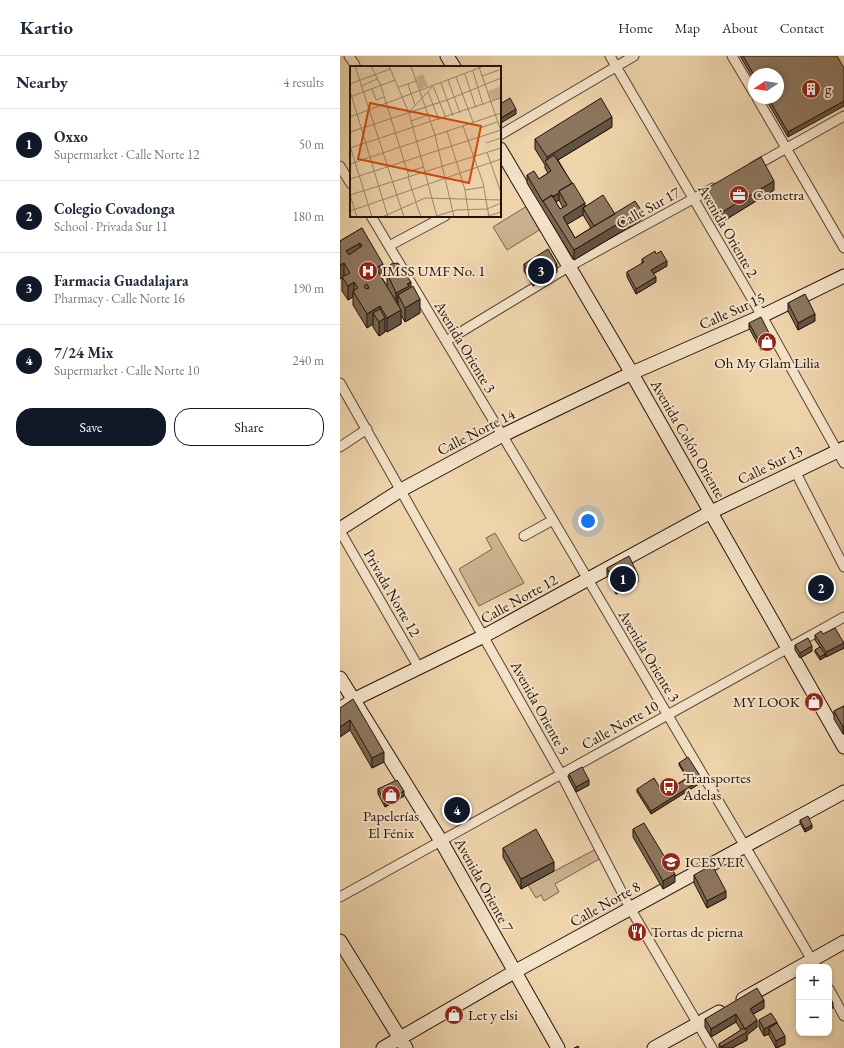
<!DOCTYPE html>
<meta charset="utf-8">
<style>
:root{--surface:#fff;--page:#f2f2f3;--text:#1f2937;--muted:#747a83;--line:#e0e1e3;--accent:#111827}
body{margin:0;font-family:"EB Garamond",serif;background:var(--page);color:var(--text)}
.controls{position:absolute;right:12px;bottom:12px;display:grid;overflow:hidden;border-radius:8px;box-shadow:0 2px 6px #0003}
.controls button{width:36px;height:36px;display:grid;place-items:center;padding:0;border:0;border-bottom:1px solid var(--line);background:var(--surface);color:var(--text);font:20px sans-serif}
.compass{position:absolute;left:408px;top:12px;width:36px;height:36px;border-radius:50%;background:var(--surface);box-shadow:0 2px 6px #0003;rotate:258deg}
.you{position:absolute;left:248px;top:465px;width:14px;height:14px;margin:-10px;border:3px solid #fff;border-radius:50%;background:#1a73e8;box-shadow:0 0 0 6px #1a73e833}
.badge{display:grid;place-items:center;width:26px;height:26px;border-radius:50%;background:var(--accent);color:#fff;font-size:13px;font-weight:700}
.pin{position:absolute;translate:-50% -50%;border:2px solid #fff;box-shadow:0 1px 4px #0006}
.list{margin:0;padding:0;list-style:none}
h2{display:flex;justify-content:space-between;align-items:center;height:52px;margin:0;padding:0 16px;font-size:17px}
h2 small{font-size:13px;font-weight:400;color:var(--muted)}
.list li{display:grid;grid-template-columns:26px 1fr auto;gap:12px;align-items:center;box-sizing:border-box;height:72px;padding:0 16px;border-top:1px solid var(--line)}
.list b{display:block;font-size:15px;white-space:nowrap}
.list p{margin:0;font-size:13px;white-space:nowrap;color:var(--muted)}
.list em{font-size:13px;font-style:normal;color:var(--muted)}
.actions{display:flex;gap:8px;padding:12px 16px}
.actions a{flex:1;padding:9px 0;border:1px solid var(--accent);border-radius:16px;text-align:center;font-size:14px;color:var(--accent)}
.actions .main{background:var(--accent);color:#fff}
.map{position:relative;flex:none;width:504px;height:992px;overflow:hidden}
header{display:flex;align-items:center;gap:24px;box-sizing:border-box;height:56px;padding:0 20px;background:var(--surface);border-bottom:1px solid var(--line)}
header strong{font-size:19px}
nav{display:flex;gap:22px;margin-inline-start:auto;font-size:14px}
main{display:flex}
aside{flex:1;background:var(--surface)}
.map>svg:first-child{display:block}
.grass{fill:#ccb290;stroke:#78624e}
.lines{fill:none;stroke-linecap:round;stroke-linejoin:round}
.street-casing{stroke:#564233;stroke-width:11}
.secondary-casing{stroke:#24120b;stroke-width:15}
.street{stroke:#f4e2c8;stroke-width:9}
.secondary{stroke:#f4e2c8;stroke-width:13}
.wall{fill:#796551;stroke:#24120b;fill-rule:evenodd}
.shaded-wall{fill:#635342;stroke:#24120b}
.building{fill:#8d765e;stroke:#24120b;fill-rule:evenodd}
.labels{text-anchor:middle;stroke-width:4;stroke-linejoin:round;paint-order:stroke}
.poi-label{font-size:15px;fill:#24120b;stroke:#f4e2c8;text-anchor:start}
.street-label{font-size:15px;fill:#24120b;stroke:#f4e2c8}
.inset-road{fill:none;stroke:#9d866b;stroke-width:1}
.view{fill:#cb4e0c;fill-opacity:0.15;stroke:#cb4e0c;stroke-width:2}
.inset-edge{fill:none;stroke:#24120b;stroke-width:2}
</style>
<header>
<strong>Kartio</strong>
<nav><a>Home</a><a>Map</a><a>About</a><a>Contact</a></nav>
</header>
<main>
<aside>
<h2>Nearby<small>4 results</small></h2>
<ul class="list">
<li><span class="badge">1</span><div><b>Oxxo</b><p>Supermarket · Calle Norte 12</p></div><em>50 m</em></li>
<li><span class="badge">2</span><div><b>Colegio Covadonga</b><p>School · Privada Sur 11</p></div><em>180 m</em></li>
<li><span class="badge">3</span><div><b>Farmacia Guadalajara</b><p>Pharmacy · Calle Norte 16</p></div><em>190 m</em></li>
<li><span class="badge">4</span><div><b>7/24 Mix</b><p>Supermarket · Calle Norte 10</p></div><em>240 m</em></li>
</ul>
<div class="actions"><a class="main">Save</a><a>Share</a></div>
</aside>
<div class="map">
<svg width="504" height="992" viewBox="0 0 504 992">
<rect width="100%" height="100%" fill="#eed3ab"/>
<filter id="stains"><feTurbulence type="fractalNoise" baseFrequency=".005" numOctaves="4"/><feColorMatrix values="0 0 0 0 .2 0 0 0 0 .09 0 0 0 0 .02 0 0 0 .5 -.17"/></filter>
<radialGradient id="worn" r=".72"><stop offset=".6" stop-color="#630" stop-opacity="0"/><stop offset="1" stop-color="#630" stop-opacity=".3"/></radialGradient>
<path class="grass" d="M187,150L201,173L167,194L153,171Z
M155,477L184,527L139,550L119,513L152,493L146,482Z
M256,793L261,802L215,828L219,836L204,845L201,839L196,842L188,829Z"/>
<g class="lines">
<g class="street-casing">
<path id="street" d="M9,0L15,9
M270,0L422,260L504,407
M392,0L414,37
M417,42L504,192
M160,79L294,0
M0,110L11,128
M413,111L504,60
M31,160L213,464L476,911
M49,190L105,160
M106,285L230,210L373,132
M0,327L221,718L290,852L372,992
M0,391L27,373
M455,415L504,511
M0,475L79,612
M184,480L213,464
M0,841L504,561
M489,933L504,960"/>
</g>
<g class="secondary-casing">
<path id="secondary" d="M107,0L114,11
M160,93L287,309L504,691
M0,473L61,434L161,380L292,317L422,260L504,220
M0,622L101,785L218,992
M0,653L13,644L144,580L371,456L504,392
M0,885L66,992
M403,943L504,886
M43,992L174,916L504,736
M314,992L379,956"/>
</g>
<use href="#street" class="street"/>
<use href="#secondary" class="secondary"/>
</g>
<path class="wall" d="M400,0H497L448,81L425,42H438L414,18V24Z
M272,71L218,104L245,150L301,164L234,204L187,127V119L199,123L208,117L205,112V109L195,93V83ZM219,144L223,152L220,153L216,146ZM243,159L251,172L235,182L227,168Z
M364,134H434L377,169L364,144Z
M22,172L42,222L47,230V217L71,232L80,257L65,266L61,259V268L47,276L45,274V276L39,280L33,271V268L27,272L13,249V241L8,244L2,235V222L0,185Z
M316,198L327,210L313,218L316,226L296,238L287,221V216L302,208V203Z
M184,208L217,216L193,230L184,215Z
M448,247L475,265L458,274L448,255Z
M409,267L432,288L421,294L409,272Z
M267,512L298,526L276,538L267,519Z
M483,578L504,587V592L486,601L485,599V601L480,604L475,596V594L480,591L475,584V579Z
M455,589L472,595L460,602L455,594Z
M504,650V678H503L494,663V655Z
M0,652L44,706L32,712L10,674L0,681Z
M339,707L362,726L311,758L297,736V733L323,737L347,722L339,709Z
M229,718L249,729L236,736L229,723Z
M38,733L64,740L45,751L38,738Z
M103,752L130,754L109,766L103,755Z
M460,764L472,772L465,776L460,767Z
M293,773L335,826L323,833L293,781Z
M163,792L214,815L181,833L163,801Z
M354,819L386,842L367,852L354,827Z
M424,952L413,958L417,971L407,979V984L392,992H379V988L401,974L396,966L371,981L365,971V963Z
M419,964L437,967L445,988L437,992H436L429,979V978L424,980L419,971Z"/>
<path class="shaded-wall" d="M504,45V50L448,81V76Z
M176,53V58L161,67V62Z
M272,61V71L208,110L207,107V101Z
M434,125V134L377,169V159Z
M219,137V144L207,151L204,146Z
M245,147V156L243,152V159L223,171V161Z
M301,154V164L234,204V194Z
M20,187V201L6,209V195Z
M327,205V210L311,219V214Z
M4,207V221L0,223V209Z
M43,208V222L36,226V212Z
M217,208V216L193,230V223Z
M316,221V226L296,238V233Z
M14,226V236L13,235V241L8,244V230Z
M71,226V240L58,239V251H56V237Z
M80,243V257L65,266V252Z
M40,250V264L33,257V268L27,272V258Z
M61,254V268L47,276V262Z
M475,258V265L458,274V267Z
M45,262V276L39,280V266Z
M432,283V288L421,294V289Z
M298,519V526L276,538V530Z
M504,587V592L486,601V596Z
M472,590V595L460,602V597Z
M485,598V601L480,604V601Z
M10,664V674L0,681V671Z
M504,670V678H503V671Z
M44,696V706L32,712V702Z
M362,723V726L311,758V755Z
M249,724V729L236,736V731Z
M64,735V740L45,751V746Z
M130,751V754L109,766V763Z
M472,769V772L465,776V773Z
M214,806V815L181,833V823Z
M335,818V826L323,833V825Z
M386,835V842L367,852V845Z
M424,944V952L410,960V953Z
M493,947V952L489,954V949Z
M396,958V966L371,981V973Z
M417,964V971L407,979V984L392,992H381Z
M437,966V973L429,972V978L424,980V973Z
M445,980V988L436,992V985Z"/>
<path class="building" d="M403,0H497L504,12V45L448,76L428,42H438V18H414V19Z
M170,42L176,53L161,62L160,60V48Z
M261,42L272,61L207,101L195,83Z
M214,99L232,127L219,135V137L212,141V139L203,145V146L187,119L194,115L199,123L211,115L205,105Z
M421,101L434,125L377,159L364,134Z
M233,127L245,147L223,161L235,182L295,145L301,154L234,194L203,145L212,139L220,153L227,149L219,135Z
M263,139L275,158L254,170L243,152Z
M22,172L43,208L36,212L61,254L47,262L40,250L27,258L13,235L18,232L14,226L8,230L2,221L10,217L4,207L0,209V185ZM20,187L22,190L9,199L6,195ZM30,215L32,219L29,221L26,218ZM27,228L29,232L26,233L24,230Z
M208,193L217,208L193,223L184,208Z
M315,195L316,198L321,195L327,205L311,214L316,221L296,233L287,216L304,206L302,203Z
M58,207L71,226L67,228L69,230L56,237L47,217L48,212L51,208Z
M73,230L80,243L65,252L58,239Z
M465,238L475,258L458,267L448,247Z
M40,253L45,262L39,266L33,257Z
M421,261L432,283L421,289L409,267Z
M289,500L298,519L276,530L267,512Z
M495,572L504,587L486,596L475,579L481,575L483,578Z
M468,582L472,590L460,597L455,589Z
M480,591L485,598L480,601L475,594Z
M13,643L44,696L32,702L10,664L0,671V652Z
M504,650V670L503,671L494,655Z
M348,701L362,723L311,755L297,733L314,722L323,737L348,722L339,707Z
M242,711L249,724L236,731L229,718Z
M57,724L64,735L45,746L38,733Z
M124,741L130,751L109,763L103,752Z
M468,760L472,769L465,773L460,764Z
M304,767L335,818L323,825L293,773Z
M196,773L214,806L181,823L163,792Z
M372,809L386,835L367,845L354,819Z
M417,932L424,944L410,953L417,964L405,973L396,958L371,973L365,963Z
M489,939L493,947L489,949Z
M431,957L437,966L424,973L419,964Z
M437,967L445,980L436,985L429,972Z
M404,972L407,976L381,991L379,988Z
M238,990L239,992H234Z"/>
<defs>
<g id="building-disc" transform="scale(1)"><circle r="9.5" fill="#8f2418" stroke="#f4e2c8"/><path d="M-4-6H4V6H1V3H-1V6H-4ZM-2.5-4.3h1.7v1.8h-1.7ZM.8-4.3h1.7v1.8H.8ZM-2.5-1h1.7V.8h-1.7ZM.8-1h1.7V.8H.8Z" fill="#fff"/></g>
<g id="office-disc" transform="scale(1)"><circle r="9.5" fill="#8f2418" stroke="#f4e2c8"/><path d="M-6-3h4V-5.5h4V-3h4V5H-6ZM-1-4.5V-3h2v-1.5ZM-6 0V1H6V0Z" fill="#fff"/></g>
<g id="hospital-disc" transform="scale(1)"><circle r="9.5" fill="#8f2418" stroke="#f4e2c8"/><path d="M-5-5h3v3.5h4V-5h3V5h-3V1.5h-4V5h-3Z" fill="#fff"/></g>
<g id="shop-disc" transform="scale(1)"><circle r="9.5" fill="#8f2418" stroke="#f4e2c8"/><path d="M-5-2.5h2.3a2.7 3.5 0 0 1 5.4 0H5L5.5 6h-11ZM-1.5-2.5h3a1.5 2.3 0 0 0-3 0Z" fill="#fff"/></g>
<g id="bus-disc" transform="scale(1)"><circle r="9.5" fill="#8f2418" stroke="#f4e2c8"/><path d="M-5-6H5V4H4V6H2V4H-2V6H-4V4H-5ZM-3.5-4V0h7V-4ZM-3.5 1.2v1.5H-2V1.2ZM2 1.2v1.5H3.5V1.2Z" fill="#fff"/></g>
<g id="school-disc" transform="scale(1)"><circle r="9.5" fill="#8f2418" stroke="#f4e2c8"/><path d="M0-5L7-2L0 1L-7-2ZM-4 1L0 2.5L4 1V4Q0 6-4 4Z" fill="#fff"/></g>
<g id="restaurant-disc" transform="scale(1)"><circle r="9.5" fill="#8f2418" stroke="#f4e2c8"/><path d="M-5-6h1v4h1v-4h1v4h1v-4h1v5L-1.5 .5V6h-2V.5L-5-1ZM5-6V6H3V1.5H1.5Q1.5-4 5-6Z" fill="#fff"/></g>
</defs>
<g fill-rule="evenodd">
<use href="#building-disc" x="471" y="33"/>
<use href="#office-disc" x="399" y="139"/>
<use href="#hospital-disc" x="28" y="215"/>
<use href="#shop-disc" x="427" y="286"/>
<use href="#shop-disc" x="474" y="646"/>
<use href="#bus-disc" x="329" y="731"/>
<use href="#shop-disc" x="51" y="739"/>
<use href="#school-disc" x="331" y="806"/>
<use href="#restaurant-disc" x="297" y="876"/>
<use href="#shop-disc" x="114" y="959"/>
</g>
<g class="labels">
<g class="poi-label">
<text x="485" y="38">g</text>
<text x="413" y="144">Cometra</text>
<text x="42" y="220">IMSS UMF No. 1</text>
<text x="427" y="312" text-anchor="middle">Oh My Glam Lilia</text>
<text x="460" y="651" text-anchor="end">MY LOOK</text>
<text x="343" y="727">Transportes<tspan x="343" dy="17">Adelas</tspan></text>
<text x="51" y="765" text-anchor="middle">Papelerías<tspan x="51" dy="17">El Fénix</tspan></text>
<text x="345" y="811">ICESVER</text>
<text x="311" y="881">Tortas de pierna</text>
<text x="128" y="964">Let y elsi</text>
</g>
<g class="street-label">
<text transform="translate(308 152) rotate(-29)" y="5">Calle Sur 17</text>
<text transform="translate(388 175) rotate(60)" y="5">Avenida Oriente 2</text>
<text transform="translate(392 255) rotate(-24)" y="5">Calle Sur 15</text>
<text transform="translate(125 291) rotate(59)" y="5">Avenida Oriente 3</text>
<text transform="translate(136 376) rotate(-27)" y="5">Calle Norte 14</text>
<text transform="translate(348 383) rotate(60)" y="5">Avenida Colón Oriente</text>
<text transform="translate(430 409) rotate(-26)" y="5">Calle Sur 13</text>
<text transform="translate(52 537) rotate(60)" y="5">Privada Norte 12</text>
<text transform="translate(179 543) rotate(-29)" y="5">Calle Norte 12</text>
<text transform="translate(309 600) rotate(59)" y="5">Avenida Oriente 3</text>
<text transform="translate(200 652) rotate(61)" y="5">Avenida Oriente 5</text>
<text transform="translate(280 669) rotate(-29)" y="5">Calle Norte 10</text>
<text transform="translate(144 829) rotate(61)" y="5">Avenida Oriente 7</text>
<text transform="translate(265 848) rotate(-29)" y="5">Calle Norte 8</text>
</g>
</g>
<g transform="translate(10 10)">
<rect width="151" height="151" fill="#eed3ab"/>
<path d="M73,8L78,20L70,23L66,11ZM151,20V32L142,35L138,25Z" fill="#ccb290"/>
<path class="inset-road" d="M5,0L54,151M21,0L31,20L59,111M39,0L59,47L87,151M61,0L85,69L104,151M129,1L151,65M123,5L133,39M115,8L126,42M132,10L149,4M106,11L123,56M98,14L110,47M91,17L103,50M0,18L40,3M58,18L65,39M12,20L27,13M83,20L96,52M49,21L66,15M22,23L26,34L34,31M0,25L38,151M78,26L89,54M0,31L45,14M60,45L82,21M0,51L134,0M61,55L78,49M113,60L133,117L139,151M130,62L147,56M97,65L115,124L119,151M0,66L97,34L151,12M136,77L151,72M0,80L22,151M0,82L151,32M137,86L151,127M0,98L151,47M57,106L74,101M58,111L66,136M0,113L151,64M115,124L134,121M0,129L151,82M0,129L7,151M66,137L71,151M0,145L151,93M138,150L151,146M32,151L75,132L151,134M83,151L106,144L137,143L151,137"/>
<path class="view" d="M20,37L131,60L119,117L8,93Z"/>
<rect width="151" height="151" class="inset-edge"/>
</g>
<rect width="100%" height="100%" filter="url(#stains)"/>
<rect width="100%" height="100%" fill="url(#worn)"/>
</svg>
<div class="controls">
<button>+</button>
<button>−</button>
</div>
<svg class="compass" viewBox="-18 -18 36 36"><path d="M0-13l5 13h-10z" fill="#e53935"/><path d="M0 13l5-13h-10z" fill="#747a83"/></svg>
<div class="you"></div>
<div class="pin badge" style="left:283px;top:523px">1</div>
<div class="pin badge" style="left:481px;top:532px">2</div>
<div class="pin badge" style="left:201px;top:215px">3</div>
<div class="pin badge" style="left:117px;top:754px">4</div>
</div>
</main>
